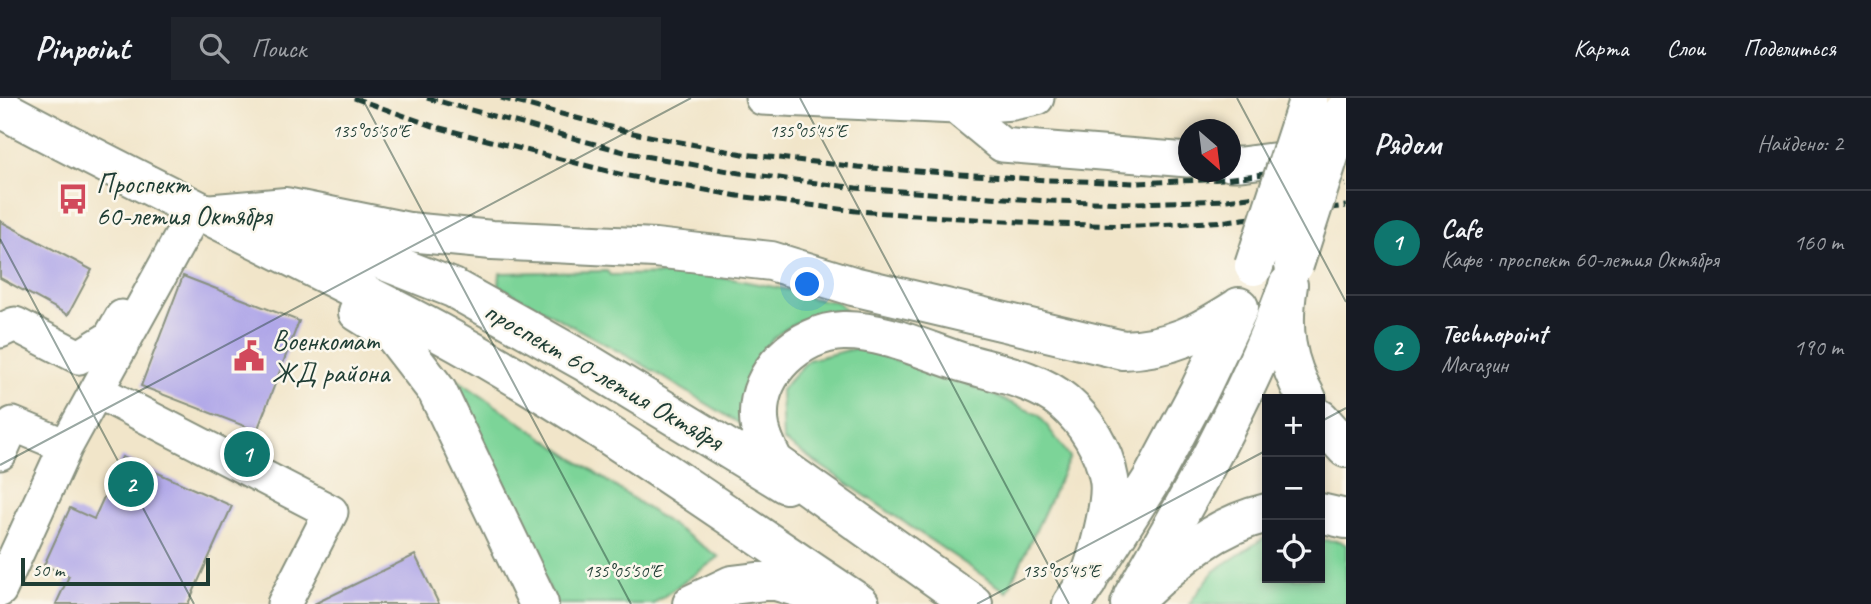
<!DOCTYPE html>
<html lang="ru">
<meta charset="utf-8">
<style>
:root{--surface:#171b24;--page:#20242c;--text:#f1f3f6;--muted:#9ea1a6;--line:#363941;--accent:#0f766e}
body{margin:0;font-family:Caveat,sans-serif;background:var(--page);color:var(--text)}
.controls{position:absolute;right:21px;bottom:21px;display:grid;overflow:hidden;border-radius:0px;box-shadow:0 4px 10px #0003}
.controls button{width:63px;height:63px;display:grid;place-items:center;padding:0;border:0;border-bottom:2px solid var(--line);background:var(--surface);color:var(--text);font:35px sans-serif}
.compass{position:absolute;left:1178px;top:21px;width:63px;height:63px;border-radius:50%;background:var(--surface);box-shadow:0 4px 10px #0003;rotate:152deg}
.scale{position:absolute;left:21px;bottom:18px;width:189px;box-sizing:border-box;padding-left:7px;border:4px solid #1f3d34;border-top:0;font-size:19px;line-height:24px;white-space:nowrap;color:#1f3d34;-webkit-text-stroke:5px #fbf7ec;paint-order:stroke}
.you{position:absolute;left:808px;top:187px;width:24px;height:24px;margin:-18px;border:5px solid #fff;border-radius:50%;background:#1a73e8;box-shadow:0 0 0 10px #1a73e833}
.badge{display:grid;place-items:center;width:46px;height:46px;border-radius:50%;background:var(--accent);color:#fff;font-size:23px;font-weight:700}
.pin{position:absolute;translate:-50% -50%;border:4px solid #fff;box-shadow:0 2px 7px #0006}
.list{margin:0;padding:0;list-style:none}
h2{display:flex;justify-content:space-between;align-items:center;height:91px;margin:0;padding:0 28px;font-size:30px}
h2 small{font-size:23px;font-weight:400;color:var(--muted)}
.list li{display:grid;grid-template-columns:46px 1fr auto;gap:21px;align-items:center;box-sizing:border-box;height:105px;padding:0 28px;border-top:2px solid var(--line)}
.list b{display:block;font-size:26px;white-space:nowrap}
.list p{margin:0;font-size:23px;white-space:nowrap;color:var(--muted)}
.list em{font-size:23px;font-style:normal;color:var(--muted)}
.icon{flex:none;width:38px;height:38px;fill:none;stroke:currentColor;stroke-width:2;stroke-linecap:round;stroke-linejoin:round}
.map{position:relative;flex:none;width:1346px;height:506px;overflow:hidden}
header{display:flex;align-items:center;gap:42px;box-sizing:border-box;height:98px;padding:0 35px;background:var(--surface);border-bottom:2px solid var(--line)}
header strong{font-size:33px}
nav{display:flex;gap:38px;margin-inline-start:auto;font-size:24px}
.search{width:490px;height:63px;background:var(--page);display:flex;align-items:center;gap:18px;box-sizing:border-box;padding:0 24px;border-radius:0px;color:var(--muted);font-size:26px}
main{display:flex}
aside{flex:1;background:var(--surface)}
.map>svg:first-child{display:block}
.green{fill:#7cd498;stroke:#4e8866;stroke-width:2}
.building{fill:#b0a7e8}
.lines{fill:none;stroke-linecap:round;stroke-linejoin:round}
.minor-casing{stroke:#88917e;stroke-width:37}
.major-casing{stroke:#88917e;stroke-width:42}
.highway-casing{stroke:#88917e;stroke-width:42}
.minor{stroke:#fff;stroke-width:33}
.major{stroke:#fff;stroke-width:38}
.highway{stroke:#fff;stroke-width:38}
.rail{stroke:#1f3d34;stroke-width:5;stroke-dasharray:10 5;stroke-linecap:butt}
.major-bridge-casing{stroke:#88917e;stroke-width:42;stroke-linecap:butt}
.major-bridge{stroke:#fff;stroke-width:38}
.ticks{fill:none;stroke:#1f3d34;stroke-width:2;stroke-opacity:0.45}
.labels{text-anchor:middle;stroke-width:5;stroke-linejoin:round;paint-order:stroke}
.poi-label{font-size:28px;fill:#1f3d34;stroke:#fbf7ec;text-anchor:start}
.street-label{font-size:28px;fill:#1f3d34;stroke:#fbf7ec}
.ticks-label{font-size:18px;text-anchor:middle;fill:#1f3d34;stroke:#fbf7ec;stroke-width:5;stroke-linejoin:round;paint-order:stroke}
</style>
<header>
<strong>Pinpoint</strong>
<div class="search"><svg class="icon" aria-label="search" viewBox="0 0 24 24"><circle cx="10" cy="10" r="6"/><path d="M15 15l6 6"/></svg>Поиск</div>
<nav><a>Карта</a><a>Слои</a><a>Поделиться</a></nav>
</header>
<main>
<div class="map">
<svg width="1346" height="506" viewBox="0 0 1346 506">
<rect width="100%" height="100%" fill="#fbf7ec"/>
<filter id="ink" filterUnits="userSpaceOnUse"><feTurbulence type="fractalNoise" baseFrequency=".0143" numOctaves="2"/><feDisplacementMap in="SourceGraphic" scale="14" xChannelSelector="R" yChannelSelector="G"/><feConvolveMatrix kernelMatrix="1 2 1 2 8 2 1 2 1" color-interpolation-filters="sRGB"/></filter>
<filter id="wash" filterUnits="userSpaceOnUse"><feTurbulence type="fractalNoise" baseFrequency=".00686" numOctaves="4" result="noise"/><feDisplacementMap in="SourceGraphic" scale="28" xChannelSelector="R" yChannelSelector="G"/><feGaussianBlur stdDeviation="1.57" result="paint"/><feColorMatrix in="noise" values="0 0 0 0 0 0 0 0 0 0 0 0 0 0 0 0 0 1.4 0 .05"/><feComposite in="paint" operator="in"/></filter>
<g filter="url(#wash)">
<rect width="100%" height="100%" fill="#f1e5c9"/>
<path class="green" d="M607,173L610,177L686,176L732,181L800,194L810,200L837,204L846,213C816,213 773,229 759,260C753,275 749,311 745,329L640,265L499,188L500,175Z
M857,250L956,281L1039,317L1070,359L1007,494L783,342L781,292L808,262Z
M455,280L719,459L653,506H556Z
M1264,440H1267V480H1320V442L1340,443L1346,447V506H1189L1214,473Z"/>
<g id="blocks">
<path class="building" d="M0,123L92,172L68,217L0,180Z
M183,178L299,223L257,333L141,288Z
M122,359L232,408L188,506H56L69,478L44,467L70,410L94,421Z
M415,457L439,506H314Z"/>
</g>
</g>
<g filter="url(#ink)">
<use href="#blocks" fill-opacity="0" stroke="#88917e" stroke-width="2"/>
<g class="lines">
<g class="minor-casing">
<path id="minor" d="M762,0L956,9L1013,5L1037,0
M956,9L1002,47L1188,62
M1230,66H1241L1311,57
M0,233L15,226L79,259L110,240L122,219
M97,293L331,414L284,506
M0,355L13,326L66,348
M0,492L66,348L196,112"/>
</g>
<g class="major-casing">
<path id="major" d="M205,116L286,109L409,134L492,142L655,150L771,163L853,188L1123,252C1172,250 1199,235 1238,210
M1096,469L1152,381L1199,293L1239,209
M1133,498C1189,400 1246,302 1285,196"/>
</g>
<g class="highway-casing">
<path id="highway" d="M0,10C144,88 293,157 438,234C585,314 721,414 860,506
M259,128L344,147L453,190L587,265L786,386
M1288,187C1281,230 1285,263 1307,301
M358,214L393,236L437,293L539,506
M1320,321L1346,350
M1320,415L1346,421
M692,506L732,487L773,482L827,498
M973,506L774,364C767,350 759,335 759,319C757,274 799,235 843,233C882,232 924,252 961,264C994,274 1037,281 1064,304C1086,323 1104,352 1109,381C1113,402 1097,465 1087,484C1082,491 1077,499 1072,506
M1130,506C1173,466 1208,429 1267,415"/>
</g>
<use href="#minor" class="minor"/>
<use href="#major" class="major"/>
<use href="#highway" class="highway"/>
<path class="rail" d="M354,0L436,29L623,77L738,98L856,113L1049,126L1138,128L1227,123L1346,108
M427,0L628,55L740,75L856,90L1049,103L1137,105L1226,102L1346,87
M501,0L633,35L743,56L858,69L1048,82L1136,85L1224,81L1346,66"/>
<g class="major-bridge-casing">
<path id="major-bridge" d="M1294,167L1343,15
M1254,168L1308,3"/>
</g>
<use href="#major-bridge" class="major-bridge"/>
</g>
</g>
<path class="ticks" d="M362,0L631,506M800,0L1069,506M1237,0L1346,204M0,141L194,506M1320,324L1346,310M0,367L691,0M977,506L1267,352"/>
<defs>
<g id="bus-bare" transform="scale(2.415)"><path d="M-5-6H5V4H4V6H2V4H-2V6H-4V4H-5ZM-3.5-4V0h7V-4ZM-3.5 1.2v1.5H-2V1.2ZM2 1.2v1.5H3.5V1.2Z" fill="#d1495b" stroke="#fbf7ec" stroke-width="2.5" paint-order="stroke"/></g>
<g id="civic-bare" transform="scale(2.415)"><path d="M-.6-6.5H3V-4.5H.6V-3L4-1V1h2V6H-6V1h2V-1L-.6-3ZM-1.2 2.5V6h2.4V2.5Z" fill="#d1495b" stroke="#fbf7ec" stroke-width="2.5" paint-order="stroke"/></g>
</defs>
<g fill-rule="evenodd">
<use href="#bus-bare" x="73" y="101"/>
<use href="#civic-bare" x="249" y="258"/>
</g>
<g class="labels">
<g class="poi-label">
<text x="96" y="95">Проспект<tspan x="96" dy="32">60-летия Октября</tspan></text>
<text x="272" y="252">Военкомат<tspan x="272" dy="32">ЖД района</tspan></text>
</g>
<g class="street-label">
<text transform="translate(604 277) rotate(30)" y="10">проспект 60-летия Октября</text>
</g>
</g>
<g class="ticks-label">
<text x="371" y="39">135°05'50"E</text>
<text x="808" y="39">135°05'45"E</text>
<text x="623" y="479">135°05'50"E</text>
<text x="1061" y="479">135°05'45"E</text>
</g>
</svg>
<div class="controls">
<button>+</button>
<button>−</button>
<button><svg class="icon" aria-label="locate" viewBox="0 0 24 24"><circle cx="12" cy="12" r="6"/><path d="M12 2v4M12 18v4M2 12h4M18 12h4"/></svg></button>
</div>
<svg class="compass" viewBox="-18 -18 36 36"><path d="M0-13l5 13h-10z" fill="#e53935"/><path d="M0 13l5-13h-10z" fill="#9ea1a6"/></svg>
<div class="scale">50 m</div>
<div class="you"></div>
<div class="pin badge" style="left:247px;top:356px">1</div>
<div class="pin badge" style="left:131px;top:386px">2</div>
</div>
<aside>
<h2>Рядом<small>Найдено: 2</small></h2>
<ul class="list">
<li><span class="badge">1</span><div><b>Cafe</b><p>Кафе · проспект 60-летия Октября</p></div><em>160 m</em></li>
<li><span class="badge">2</span><div><b>Technopoint</b><p>Магазин</p></div><em>190 m</em></li>
</ul>
</aside>
</main>
